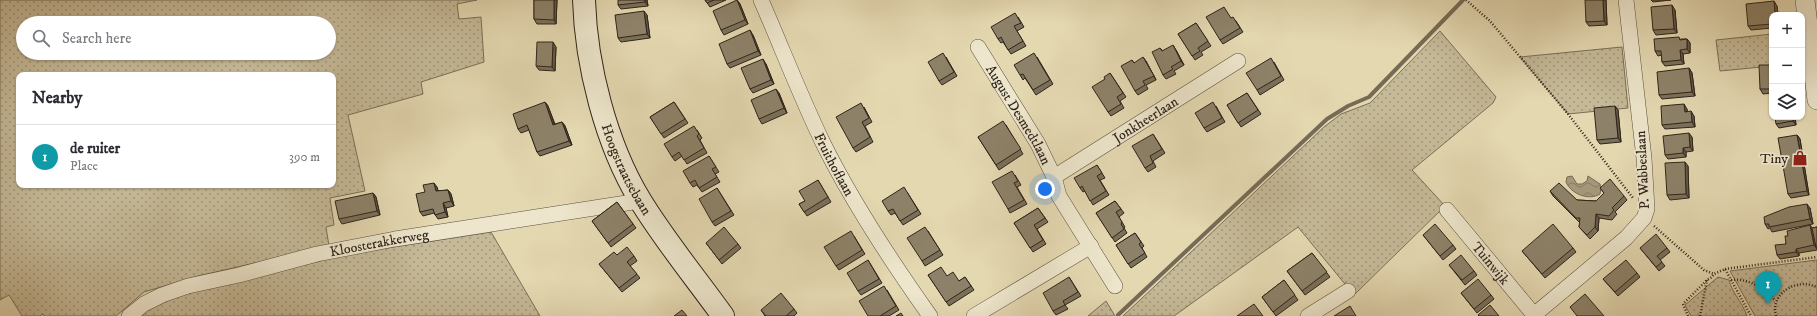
<!DOCTYPE html>
<meta charset="utf-8">
<style>
:root{--surface:#fff;--page:#f2f2f3;--text:#2b2b33;--muted:#7c7c81;--line:#e1e1e2;--accent:#8f2418}
body{margin:0;font-family:"IM FELL DW Pica",serif;background:var(--page);color:var(--text)}
.controls{position:absolute;right:12px;top:12px;display:grid;overflow:hidden;border-radius:8px;box-shadow:0 1px 3px #0004}
.controls button{width:36px;height:36px;display:grid;place-items:center;padding:0;border:0;border-bottom:1px solid var(--line);background:var(--surface);color:var(--text);font:20px sans-serif}
.you{position:absolute;left:1045px;top:189px;width:14px;height:14px;margin:-10px;border:3px solid #fff;border-radius:50%;background:#1a73e8;box-shadow:0 0 0 6px #1a73e833}
.badge{display:grid;place-items:center;width:26px;height:26px;border-radius:50%;background:var(--accent);color:#fff;font-size:13px;font-weight:700}
.pin{position:absolute;translate:-50% -33px;filter:drop-shadow(0 1px 2px #0008)}
.pin::after{content:'';position:absolute;top:21px;width:14px;height:12px;background:inherit;clip-path:polygon(0 0,100% 0,50% 100%)}
.list{margin:0;padding:0;list-style:none}
h2{display:flex;justify-content:space-between;align-items:center;height:52px;margin:0;padding:0 16px;font-size:17px}
h2 small{font-size:13px;font-weight:400;color:var(--muted)}
.list li{display:grid;grid-template-columns:26px 1fr auto;gap:12px;align-items:center;box-sizing:border-box;height:64px;padding:0 16px;border-top:1px solid var(--line)}
.list b{display:block;font-size:15px;white-space:nowrap}
.list p{margin:0;font-size:13px;white-space:nowrap;color:var(--muted)}
.list em{font-size:13px;font-style:normal;color:var(--muted)}
.icon{flex:none;width:22px;height:22px;fill:none;stroke:currentColor;stroke-width:2;stroke-linecap:round;stroke-linejoin:round}
.map{position:relative;flex:none;width:1817px;height:316px;overflow:hidden}
.search{position:absolute;background:var(--surface);box-shadow:0 1px 3px #0004;left:16px;top:16px;width:320px;height:44px;display:flex;align-items:center;gap:10px;box-sizing:border-box;padding:0 14px;border-radius:22px;color:var(--muted);font-size:15px}
.panel{position:absolute;background:var(--surface);box-shadow:0 1px 3px #0004;left:16px;top:72px;width:320px;height:116px;border-radius:8px}
.map>svg:first-child{display:block}
.grass{fill:url(#grass-dots);stroke:#7a6e58;fill-rule:evenodd}
.water{fill:url(#water-waves);stroke:#766b56}
.lines{fill:none;stroke-linecap:round;stroke-linejoin:round}
.stream{stroke:#766b56;stroke-width:4}
.minor-casing{stroke:#5c5140;stroke-width:16}
.tertiary-casing{stroke:#5c5140;stroke-width:20}
.secondary-casing{stroke:#2f241a;stroke-width:24}
.path{stroke:#2f241a;stroke-width:2.5;stroke-dasharray:1 2;stroke-linecap:butt}
.minor{stroke:#ede6cc;stroke-width:15}
.tertiary{stroke:#ede6cc;stroke-width:19}
.secondary{stroke:#ede6cc;stroke-width:22}
.wall{fill:#79705a;stroke:#2f241a}
.shaded-wall{fill:#635b4a;stroke:#2f241a}
.building{fill:#8d8269;stroke:#2f241a}
.labels{text-anchor:middle;stroke-width:3.5;stroke-linejoin:round;paint-order:stroke}
.street-label{font-size:14px;fill:#2f241a;stroke:#ede6cc}
.poi-label{font-size:14px;fill:#2f241a;stroke:#ede6cc;text-anchor:end}
</style>
<div class="map">
<svg width="1817" height="316" viewBox="0 0 1817 316">
<defs>
<pattern id="grass-dots" width="8" height="8" patternUnits="userSpaceOnUse"><rect width="8" height="8" fill="#c5b997"/><path d="M2 2h.1M6 6h.1" fill="none" stroke="#a0967a" stroke-width="1.8" stroke-linecap="round"/></pattern>
<pattern id="water-waves" width="16" height="10" patternUnits="userSpaceOnUse"><rect width="16" height="10" fill="#a69b7e"/><path d="M0 5q4-4 8 0t8 0" fill="none" stroke="#887e66"/></pattern>
</defs>
<rect width="100%" height="100%" fill="#e4d8b1"/>
<filter id="stains"><feTurbulence type="fractalNoise" baseFrequency=".005" numOctaves="4"/><feColorMatrix values="0 0 0 0 .2 0 0 0 0 .09 0 0 0 0 .02 0 0 0 .5 -.17"/></filter>
<radialGradient id="worn" r=".72"><stop offset=".6" stop-color="#630" stop-opacity="0"/><stop offset="1" stop-color="#630" stop-opacity=".3"/></radialGradient>
<path class="grass" d="M0,0H477L457,4L459,19L481,17L484,62L421,82L423,94L348,115L365,191L330,198L334,225L326,227L329,246L198,276L144,292L116,316H44L43,314L40,316H22L9,295L0,300ZM23,23H329V53H23ZM19,75H333V185H19Z
M1440,31L1496,97L1493,103L1412,170L1445,206L1354,295L1298,227L1174,316H1123L1324,127L1341,114L1370,103Z
M1772,34V66L1720,71L1716,40Z
M1622,47L1628,108L1568,114L1520,57Z
M491,232L540,316H136L155,303L205,287L355,253Z
M1817,260V316H1755L1730,271Z
M1718,277L1729,280C1732,293 1743,303 1747,316H1691L1685,305Z
M1106,301L1115,316H1088Z"/>
<path class="water" d="M1572,176L1577,184H1582L1587,181L1588,176L1600,184L1601,188L1600,194C1589,201 1571,194 1566,182L1567,177Z"/>
<g class="lines">
<path class="stream" d="M1118,315L1327,119L1348,106L1369,97L1463,0"/>
<g class="minor-casing">
<g id="minor">
<path id="s1" d="M761,0C782,48 801,98 824,145C854,205 891,261 930,316"/>
<path id="s2" d="M978,47L1038,144L1054,177L1059,196L1115,286"/>
<path id="s3" d="M1054,177L1238,61"/>
<path id="s4" d="M1447,210L1535,316"/>
<path d="M1534,315L1626,238L1644,218L1647,209L1644,158L1626,0"/>
<path id="s5" d="M129,316L144,304L162,295L188,286L239,275L317,254L395,239L633,202L639,200"/>
<path d="M974,316L1091,246"/>
<path d="M1308,316L1348,291"/>
</g>
</g>
<g class="tertiary-casing">
<path id="tertiary" d="M1805,0L1817,100"/>
</g>
<g class="secondary-casing">
<g id="secondary">
<path id="s6" d="M584,0C586,65 606,144 640,200C665,241 695,277 723,316"/>
</g>
</g>
<path class="path" d="M1466,0L1490,21L1568,114L1633,198
M1654,226L1704,270L1714,274
M1725,269L1817,257
M1731,280C1750,278 1762,288 1775,300
M1688,316L1683,304L1707,280L1712,277L1714,274L1725,269L1751,316
M1700,316L1707,280
M1776,316C1771,298 1787,284 1805,284C1809,284 1813,286 1817,287"/>
<use href="#minor" class="minor"/>
<use href="#tertiary" class="tertiary"/>
<use href="#secondary" class="secondary"/>
</g>
<path class="wall" d="M534,0H557L556,24H537L534,19Z
M647,0L648,6L621,9L618,5Z
M705,0H726L710,7Z
M737,0L740,4L748,24L724,35L721,30Z
M1606,0L1607,25L1589,26L1586,22Z
M1651,0H1671L1653,2Z
M1777,6L1778,15H1772V28L1751,30L1748,26Z
M1675,10L1677,33L1656,35L1653,30Z
M647,15L650,38L621,42L618,38Z
M1018,17L1024,27L1017,31L1026,46L1011,54L1003,42L1001,43L998,39Z
M1231,18L1236,21L1243,32L1223,44L1220,40Z
M1196,23L1211,46L1201,52L1203,55L1195,60L1178,34Z
M753,35L761,55L730,68L727,64Z
M1681,39H1687L1690,43V53L1683,54L1684,64L1665,66L1662,62V55L1658,56L1655,51Z
M556,47L555,71L539,70L536,66Z
M1160,48L1163,51L1176,50L1184,65L1174,71L1176,74L1166,79L1163,75Z
M946,57L957,76L942,85L939,81Z
M1037,57L1053,84L1036,95L1025,78L1023,80L1020,75Z
M1132,60L1134,63L1146,61L1156,80L1146,85L1148,89L1138,95L1135,91Z
M1274,62L1284,80L1260,95L1257,90Z
M766,64L774,84L753,93L750,89Z
M1772,65V93L1763,94L1760,89Z
M1689,68L1692,73L1695,96L1662,99L1659,95Z
M1110,73L1126,97L1120,101L1124,108L1111,116L1108,112L1105,79Z
M779,93L787,113L762,124L759,119Z
M1247,93L1261,114L1241,127L1227,105Z
M545,102L548,106L555,124L562,122L565,126L572,145L540,156L537,152L529,130L521,133L518,129Z
M674,102L688,123L664,138L650,117Z
M1216,106L1225,122L1207,132L1204,128Z
M1615,106L1618,110L1621,142L1600,144L1597,140Z
M864,107L872,122L865,126L873,142L856,152L853,148Z
M1687,109V112L1694,116L1695,127L1665,129L1662,125Z
M1795,117L1796,125L1779,128L1776,124Z
M1006,125L1023,154L999,170L978,137Z
M697,130L702,138L700,140L707,153L687,164L682,156L675,161L672,157Z
M1153,134L1165,153L1153,161L1156,167L1148,172L1145,168Z
M1797,135L1800,139L1809,195L1791,198L1788,194Z
M1692,137L1693,151L1686,152V157L1668,159L1665,155Z
M709,156L719,172L715,174L720,182L702,192L697,185L693,187L690,183Z
M1097,165L1105,178L1100,180L1109,195L1093,205L1085,191L1083,192L1080,188Z
M1688,166L1689,198L1670,200L1667,195Z
M1015,175L1021,185L1017,187L1027,204L1010,213L1008,209Z
M818,180L831,202L807,216L799,204L805,201Z
M437,187L438,191L448,190L451,194L454,206L446,208L448,217L438,219L434,213L423,216L420,212L425,192Z
M717,188L734,215L715,226L712,222Z
M1600,188L1624,196L1627,200L1615,212L1617,214L1612,220L1599,218L1598,231L1590,239L1579,227L1580,222H1579L1553,196L1550,191L1577,200L1596,201L1604,193Z
M907,192L921,214L903,225L895,213L891,215L888,211Z
M373,193L376,197L380,215L342,224L339,219Z
M1115,201L1124,213L1119,217L1125,227L1124,228L1127,233L1115,242L1096,213Z
M617,202L636,228L611,247L592,221Z
M1038,208L1048,222L1037,229L1046,244L1033,252L1014,223Z
M1810,208L1813,224L1772,232L1770,228L1768,229L1765,224Z
M1817,227V250L1799,253V256L1780,259L1777,255L1786,244L1788,236L1812,228Z
M928,231L943,255L925,266L922,261Z
M1135,233L1144,246L1142,248L1147,257L1131,268L1116,245Z
M1423,235L1453,245L1456,249L1443,260Z
M854,236L865,254L839,270L836,266Z
M706,243L738,244L741,248L722,264Z
M1573,248L1576,252L1545,278L1522,251Z
M1640,248H1667L1670,252L1660,260L1665,266L1659,271Z
M1312,253L1330,277L1305,295L1287,271Z
M617,255L634,256L637,261L630,266L640,278L622,292L599,264Z
M868,260L882,283L861,295L858,291Z
M1449,265L1474,271L1477,275L1465,285Z
M1637,273L1640,277L1618,296L1603,279Z
M928,275L947,276L959,281L965,277L974,290L949,306Z
M1069,277L1081,296L1065,305L1068,309L1056,315L1053,311Z
M1284,280L1298,300L1276,316L1262,297Z
M887,290L899,310L889,316H868Z
M1461,293L1491,295L1494,299L1477,313Z
M794,309L797,313L794,316H765L761,310Z"/>
<path class="shaded-wall" d="M554,0H557L556,24L554,20Z
M645,0H647L648,6L645,2Z
M737,0L740,4L748,24L745,20Z
M1603,0H1606L1607,25L1604,21Z
M1774,1L1777,6L1778,15H1775Z
M1672,5L1675,10L1677,33L1674,29Z
M644,11L647,15L650,38L647,34Z
M750,30L753,35L761,55L758,51Z
M1687,39L1690,43V53L1687,49Z
M553,42L556,47L555,71L552,67Z
M1173,45L1176,50L1184,65L1181,61Z
M1680,50L1683,54L1684,64L1681,60Z
M1143,57L1146,61L1156,80L1154,76Z
M763,59L766,64L774,84L771,80Z
M1689,68L1692,73L1695,96L1692,92Z
M776,89L779,93L787,113L784,108Z
M545,102L548,106L556,129L553,125Z
M1684,104L1687,109L1688,116L1685,112Z
M1615,106L1618,110L1621,142L1618,138Z
M1691,111L1694,116L1695,127L1692,122Z
M1792,117H1795L1796,125L1793,121Z
M562,122L565,126L572,145L569,141Z
M1689,133L1692,137L1693,151L1690,147Z
M1797,135L1800,139L1809,195L1807,191Z
M1683,148L1686,152V157L1683,153Z
M1685,162L1688,166L1689,198L1686,194Z
M434,183L437,187L439,195L436,191Z
M448,190L451,194L454,206L451,201Z
M373,193L376,197L380,215L377,211Z
M443,203L446,208L448,217L445,212Z
M1807,204L1810,208L1813,224L1810,219Z
M1596,214L1599,218L1598,231L1595,227Z
M1810,225L1813,229L1816,247L1817,249L1814,245Z
M1796,249L1799,253V256L1796,252Z"/>
<path class="building" d="M534,0H554V20L534,19Z
M618,0H645V2L618,5Z
M705,0H714L707,3Z
M737,0L745,20L721,30L713,11Z
M1585,0H1603L1604,21L1586,22Z
M1774,1L1775,15H1772V24L1748,26L1746,4Z
M1672,5L1674,29L1653,30L1651,7Z
M1224,7L1231,18L1233,17L1240,28L1220,40L1206,17Z
M644,11L647,34L618,38L615,15Z
M1015,13L1021,23L1014,26L1023,41L1008,50L1001,37L998,39L991,27Z
M1196,23L1208,41L1198,48L1200,51L1192,56L1178,34Z
M750,30L758,51L727,64L719,44Z
M1679,37L1680,40L1687,39V49L1680,50L1681,60L1662,62L1661,51H1655L1654,39Z
M537,42H553L552,67L536,66Z
M1173,45L1181,61L1171,67L1173,69L1163,75L1152,52L1160,48L1162,51Z
M943,53L954,72L939,81L928,62Z
M1034,53L1050,80L1033,90L1023,74L1020,75L1014,65Z
M1143,57L1154,76L1143,81L1145,85L1135,91L1121,66L1132,60L1134,63Z
M1271,58L1281,76L1257,90L1246,73Z
M763,59L771,80L750,89L741,68Z
M1759,65H1772V89H1760Z
M1689,68L1692,92L1659,95L1657,72Z
M1110,73L1123,93L1117,97L1121,104L1108,112L1092,87L1105,79L1104,77Z
M776,89L784,108L759,119L751,100Z
M1247,93L1258,110L1238,123L1227,105Z
M545,102L553,125L562,122L569,141L537,152L527,125L518,129L513,114Z
M674,102L685,119L661,134L650,117Z
M1213,102L1222,118L1204,128L1195,113Z
M861,103L869,118L862,122L870,137L853,148L836,117Z
M1684,104L1685,112L1691,111L1692,122L1662,125L1661,106Z
M1615,106L1618,138L1597,140L1594,108Z
M1775,117H1792L1793,121L1776,124Z
M1003,121L1021,149L996,165L978,137Z
M694,126L699,134L697,136L704,148L684,160L679,152L672,157L664,144Z
M1689,133L1690,147L1683,148V153L1665,155L1663,136Z
M1153,134L1162,149L1150,156L1153,163L1145,168L1132,146Z
M1797,135L1807,191L1788,194L1778,138Z
M709,156L716,167L712,169L717,177L699,188L695,180L690,183L683,171Z
M1685,162L1686,194L1667,195L1665,163Z
M1097,165L1102,173L1097,176L1106,191L1090,201L1082,186L1080,188L1074,178Z
M1012,171L1018,181L1014,183L1024,200L1008,209L992,182Z
M1610,179L1624,196L1612,208L1614,210L1609,216L1596,214L1595,227L1587,235L1579,227L1580,218H1576L1550,191L1559,183L1577,200L1596,201L1604,193L1600,188Z
M818,180L828,197L804,212L799,204L805,201L799,191Z
M434,183L436,191L448,190L451,201L443,203L445,212L435,215L433,209L420,212L416,194L425,192L423,185Z
M904,187L918,210L900,221L893,209L888,211L882,201Z
M717,188L731,211L712,222L699,199Z
M373,193L377,211L339,219L335,201Z
M1115,201L1121,209L1116,212L1122,222L1121,224L1124,229L1112,238L1096,213Z
M617,202L633,224L608,243L592,221Z
M1807,204L1810,219L1769,227V224H1765L1764,217L1789,207Z
M1038,208L1045,218L1034,225L1043,240L1030,248L1014,223Z
M1435,224L1453,245L1440,256L1423,235Z
M1553,224L1573,248L1542,274L1522,251Z
M1810,225L1814,245L1796,249V252L1777,255L1775,245L1786,244L1785,236H1788L1787,231Z
M724,227L738,244L719,260L706,243Z
M925,227L940,250L922,261L907,238Z
M1817,227V246L1816,247L1812,228Z
M851,231L862,250L836,266L824,247Z
M1135,233L1141,242L1139,244L1145,253L1128,264L1116,245Z
M1656,234L1667,248L1657,256L1662,262L1656,267L1640,248Z
M627,247L634,256L627,262L637,274L619,288L599,264L614,252L617,255Z
M1312,253L1327,272L1302,291L1287,271Z
M1461,255L1474,271L1462,280L1449,265Z
M868,260L879,279L858,291L847,273Z
M1626,260L1637,273L1615,292L1603,279Z
M941,267L947,276L953,272L959,281L965,277L971,286L946,302L928,275Z
M1069,277L1078,292L1063,301L1065,305L1053,311L1043,293Z
M1478,279L1491,295L1474,309L1461,293Z
M1284,280L1295,295L1273,312L1262,297Z
M884,286L896,306L880,316H868L859,301Z
M781,293L794,309L786,316H766L761,310Z
M1585,294L1604,316H1577L1570,307Z
M1254,304L1263,316H1237Z
M1490,305L1499,316H1479L1478,315Z
M1350,306L1356,316H1334Z
M682,310L687,316H674Z
M901,313L903,316H896Z"/>
<defs>
<g id="shop-bare" transform="scale(1.2)"><path d="M-5-2.5h2.3a2.7 3.5 0 0 1 5.4 0H5L5.5 6h-11ZM-1.5-2.5h3a1.5 2.3 0 0 0-3 0Z" fill="#8f2418" stroke="#ede6cc" stroke-width="2.5" paint-order="stroke"/></g>
</defs>
<g fill-rule="evenodd">
<use href="#shop-bare" x="1800" y="158"/>
</g>
<g class="labels">
<g class="street-label">
<text dy="5" stroke="none"><textPath href="#s2" startOffset="79">August Desmedtlaan</textPath></text>
<text dy="5" stroke="none"><textPath href="#s3" startOffset="108">Jonkheerlaan</textPath></text>
<text dy="5" stroke="none"><textPath href="#s1" startOffset="180">Fruithoflaan</textPath></text>
<text dy="5" stroke="none"><textPath href="#s6" startOffset="176">Hoogstraatsebaan</textPath></text>
<text transform="translate(1642 170) rotate(-93)" y="5">P. Wabbeslaan</text>
<text dy="5" stroke="none"><textPath href="#s5" startOffset="263">Kloosterakkerweg</textPath></text>
<text dy="5" stroke="none"><textPath href="#s4" startOffset="69">Tuinwijk</textPath></text>
</g>
<g class="poi-label">
<text x="1788" y="163">Tiny</text>
</g>
</g>
<rect width="100%" height="100%" filter="url(#stains)"/>
<rect width="100%" height="100%" fill="url(#worn)"/>
</svg>
<div class="controls">
<button>+</button>
<button>−</button>
<button><svg class="icon" aria-label="layers" viewBox="0 0 24 24"><path d="M12 4l9 5-9 5-9-5zM3 14l9 5 9-5"/></svg></button>
</div>
<div class="you"></div>
<div class="pin badge" style="left:1768px;top:304px;background:#0f9aa8">1</div>
<div class="search"><svg class="icon" aria-label="search" viewBox="0 0 24 24"><circle cx="10" cy="10" r="6"/><path d="M15 15l6 6"/></svg>Search here</div>
<section class="panel">
<h2>Nearby<small></small></h2>
<ul class="list">
<li><span class="badge" style="background:#0f9aa8">1</span><div><b>de ruiter</b><p>Place</p></div><em>390 m</em></li>
</ul>
</section>
</div>
